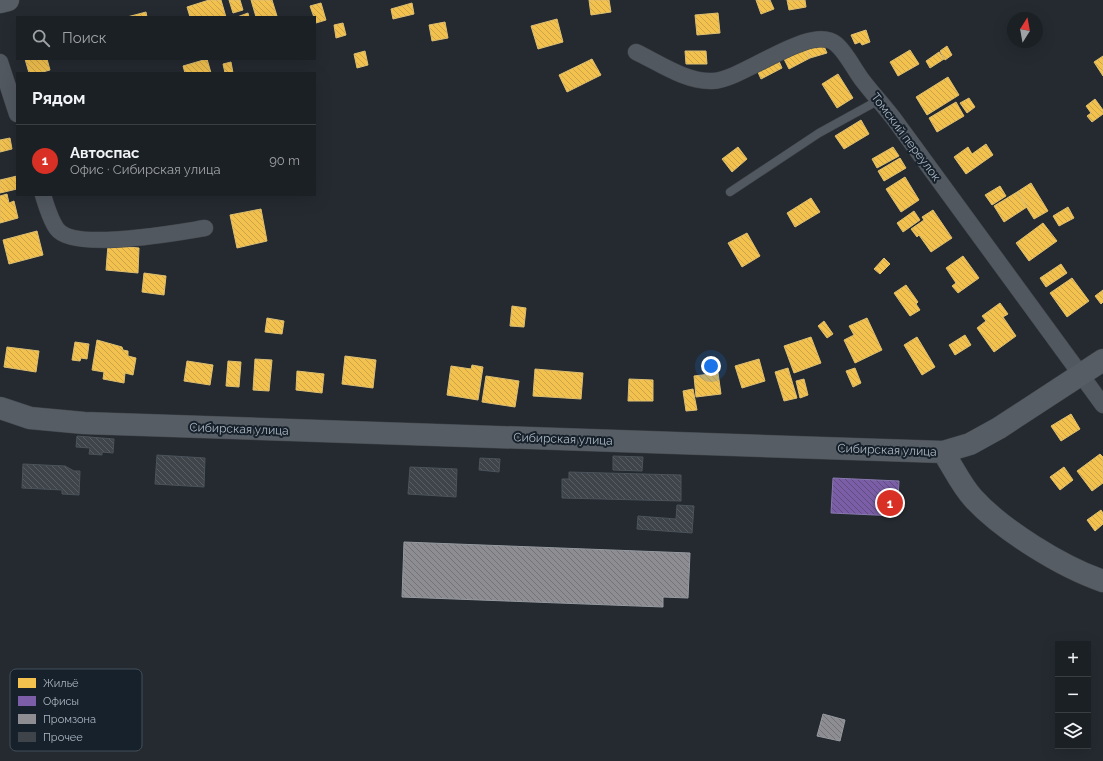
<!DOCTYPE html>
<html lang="ru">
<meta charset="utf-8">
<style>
:root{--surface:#1b2024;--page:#24282c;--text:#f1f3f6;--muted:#a0a3a6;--line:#393e41;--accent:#d93025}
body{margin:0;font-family:Raleway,sans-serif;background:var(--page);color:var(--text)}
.controls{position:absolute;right:12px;bottom:12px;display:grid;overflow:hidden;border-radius:0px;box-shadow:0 4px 16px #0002}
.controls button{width:36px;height:36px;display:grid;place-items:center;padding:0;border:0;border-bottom:1px solid var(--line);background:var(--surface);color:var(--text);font:20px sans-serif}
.compass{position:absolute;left:1007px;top:12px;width:36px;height:36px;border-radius:50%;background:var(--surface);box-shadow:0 4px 16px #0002;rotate:11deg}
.you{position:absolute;left:711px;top:366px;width:14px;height:14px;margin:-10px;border:3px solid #fff;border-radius:50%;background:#1a73e8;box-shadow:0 0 0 6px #1a73e833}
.badge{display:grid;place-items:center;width:26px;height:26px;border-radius:50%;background:var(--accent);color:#fff;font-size:13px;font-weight:700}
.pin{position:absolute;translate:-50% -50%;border:2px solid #fff;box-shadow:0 1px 4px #0006}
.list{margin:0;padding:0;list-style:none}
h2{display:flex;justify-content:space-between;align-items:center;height:52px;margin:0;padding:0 16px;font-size:17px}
h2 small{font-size:13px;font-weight:400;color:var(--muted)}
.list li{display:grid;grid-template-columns:26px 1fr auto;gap:12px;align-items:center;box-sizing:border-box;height:72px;padding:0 16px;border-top:1px solid var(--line)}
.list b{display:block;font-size:15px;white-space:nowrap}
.list p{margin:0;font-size:13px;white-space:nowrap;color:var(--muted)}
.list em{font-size:13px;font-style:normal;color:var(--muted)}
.icon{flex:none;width:22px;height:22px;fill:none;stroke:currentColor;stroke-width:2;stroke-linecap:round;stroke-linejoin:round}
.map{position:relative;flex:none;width:1103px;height:761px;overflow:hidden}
.search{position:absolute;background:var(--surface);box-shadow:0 4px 16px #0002;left:16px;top:16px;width:300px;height:44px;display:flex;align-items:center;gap:10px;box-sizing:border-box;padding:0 14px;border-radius:0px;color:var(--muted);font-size:15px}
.panel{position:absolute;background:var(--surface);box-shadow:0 4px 16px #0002;left:16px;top:72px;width:300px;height:124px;border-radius:0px}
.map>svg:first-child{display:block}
.homes{fill:url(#homes-back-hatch);stroke:#ddbe71}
.offices{fill:url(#offices-back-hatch);stroke:#8979b0}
.industry{fill:url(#industry-back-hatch);stroke:#969aa1}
.building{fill:url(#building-back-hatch);stroke:#4b5259}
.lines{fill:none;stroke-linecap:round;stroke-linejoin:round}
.lane-casing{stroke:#40454a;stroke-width:9}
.street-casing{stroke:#40454a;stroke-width:17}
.secondary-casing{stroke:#40454a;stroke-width:23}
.lane{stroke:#525860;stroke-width:8}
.street{stroke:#525860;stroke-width:16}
.secondary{stroke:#575d64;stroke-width:22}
.labels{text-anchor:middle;stroke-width:4;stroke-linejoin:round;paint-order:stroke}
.street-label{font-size:12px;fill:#abb7c4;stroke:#17212b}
.key{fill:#17212b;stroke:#434e59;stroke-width:1}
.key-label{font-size:11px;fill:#abb7c4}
</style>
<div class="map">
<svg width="1103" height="761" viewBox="0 0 1103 761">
<defs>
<pattern id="homes-back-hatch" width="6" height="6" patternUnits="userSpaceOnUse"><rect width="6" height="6" fill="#f2c14e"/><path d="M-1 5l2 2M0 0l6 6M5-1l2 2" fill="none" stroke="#cca54a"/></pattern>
<pattern id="offices-back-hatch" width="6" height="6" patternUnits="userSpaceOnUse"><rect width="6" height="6" fill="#7b5ea7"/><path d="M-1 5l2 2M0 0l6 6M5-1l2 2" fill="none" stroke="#5e4e7c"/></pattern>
<pattern id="industry-back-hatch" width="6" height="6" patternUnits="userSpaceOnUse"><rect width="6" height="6" fill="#8d8d92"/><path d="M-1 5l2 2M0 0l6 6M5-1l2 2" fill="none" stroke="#727378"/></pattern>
<pattern id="building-back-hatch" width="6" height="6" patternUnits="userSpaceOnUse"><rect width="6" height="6" fill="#3f444a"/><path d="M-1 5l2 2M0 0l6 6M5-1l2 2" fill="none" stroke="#585d62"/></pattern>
</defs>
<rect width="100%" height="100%" fill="#242a30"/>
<path class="homes" d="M209,0H221L226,17H190L187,7Z
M229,0H240L243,10L233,13Z
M251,0H272L277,16L256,17Z
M589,0H609L611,12L591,15Z
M756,0H770L774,9L761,14Z
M787,0H805L806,7L789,10Z
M321,3L326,20L316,23L310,6Z
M412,3L414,14L393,19L391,9Z
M146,12L147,17H127Z
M248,13L249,17H237Z
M718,13L720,33L697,35L695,15Z
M557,19L563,42L538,49L531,26Z
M445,22L448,38L432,41L429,25Z
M343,23L346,35L336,38L334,25Z
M866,30L870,42L862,45L860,42L855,44L851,35Z
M823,44L827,53L810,58L806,48Z
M947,46L952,55L945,60L940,51Z
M806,48L810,58L789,69L784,59Z
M910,50L919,64L898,76L890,62Z
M365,51L368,65L357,68L354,54Z
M685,51H706L707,64H686Z
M939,52L944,59L930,68L926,61Z
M1103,56V76L1094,62Z
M25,59H47L50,70L39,73H29Z
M207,59L211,73H185L183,66Z
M592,59L601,75L567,92L559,75Z
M778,59L782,68L761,79L757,70Z
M231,62L233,73H225L223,64Z
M838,74L853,98L837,108L822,84Z
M948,77L959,95L927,115L916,97Z
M969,98L975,107L967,113L960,103Z
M1095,99L1103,110V114L1092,122L1087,116L1091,113L1086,106Z
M956,102L964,116L937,132L929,118Z
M861,120L869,134L844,149L835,136Z
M10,138L12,149L0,152V140Z
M986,144L993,155L966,174L954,157L968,147L972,154Z
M738,147L747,159L732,172L722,159Z
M893,147L899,156L877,168L872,159Z
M900,158L906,168L884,181L878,171Z
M17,176V189L0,193V180Z
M905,177L919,200L901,212L886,189Z
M1031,183L1048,211L1034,219L1017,192Z
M1000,186L1006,196L992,205L985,195Z
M1017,192L1027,207L1004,222L994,206Z
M7,194L9,203L14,201L18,218L0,223V196Z
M811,198L820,212L795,227L787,213Z
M1068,207L1074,218L1059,226L1053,216Z
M261,209L267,241L237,248L230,215Z
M933,210L952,238L931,252L919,235L917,237L911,229L924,220L922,217Z
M914,211L920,220L903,232L897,223Z
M1043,223L1057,241L1029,261L1016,243Z
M37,231L43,255L9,264L3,240Z
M747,233L760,256L742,267L728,243Z
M108,245L139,248L138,273L106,270Z
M963,256L979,278L958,293L952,286L956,283L946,268Z
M884,258L890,264L880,274L874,269Z
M1061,264L1067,273L1046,287L1040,278Z
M144,273L166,276L164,295L142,292Z
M1072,278L1089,301L1067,317L1050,293Z
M906,285L918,302L916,304L920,310L910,316L894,293Z
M1103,290V302L1101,304L1095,296Z
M1000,303L1008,314L1003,317L1016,336L994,352L977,328L986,321L982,316Z
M512,306L526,308L524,327L510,326Z
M267,318L284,321L282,334L265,332Z
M867,318L882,350L855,363L844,340L854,335L849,326Z
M824,321L833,334L827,338L818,326Z
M965,335L971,345L955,355L949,345Z
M811,337L821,363L794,373L784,346Z
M917,337L935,367L922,375L904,345Z
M97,340L122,347L123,350L128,351V356L136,358L133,375L125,373L124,383L103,379L104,372L92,370Z
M75,342L89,344L87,359L81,358L80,361L72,360Z
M7,347L39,351L36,372L4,367Z
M345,356L376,360L373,388L342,384Z
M255,359L272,360L269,391L253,390Z
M759,359L765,381L742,388L735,366Z
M187,361L213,365L210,385L184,381Z
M228,361L241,362L239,387L226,386Z
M472,365L483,367L478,400L447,395L451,366L471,369Z
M788,368L797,398L784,401L775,372Z
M855,368L861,383L853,387L846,371Z
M535,369L583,373L581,399L533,396Z
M297,371L324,374L322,393L296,390Z
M718,373L721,394L696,397L694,376Z
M486,376L519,381L515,407L482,402Z
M629,379L653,380V401H628Z
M804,379L808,395L800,398L796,381Z
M693,389L697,410L686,411L683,391Z
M1071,414L1080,429L1061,441L1051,426Z
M1100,454L1103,457V483L1092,491L1077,471Z
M1064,467L1073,480L1060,490L1050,477Z
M1101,510L1103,513V524L1095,531L1087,520Z"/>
<path class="offices" d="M833,478L899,481L897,516L831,513Z"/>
<path class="industry" d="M404,542L690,553L688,598L663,597V607L402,597Z
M823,714L845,720L840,741L817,736Z"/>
<path class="building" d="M77,436L114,439L113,453L102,452V455L89,454L90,448L76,447Z
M157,455L205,458L204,487L155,484Z
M613,456L643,457L642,471L613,470Z
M480,458L500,459L499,472L479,470Z
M23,464L65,466L74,471H80L79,495L62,494V490L22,488Z
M410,467L457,469L456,497L408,494Z
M569,472L681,475V501L562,498V479H569Z
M677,505L694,506L692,533L637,529L638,516L676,519Z"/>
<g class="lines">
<g class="lane-casing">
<path id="lane" d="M730,192L819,133L879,100"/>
</g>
<g class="street-casing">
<path id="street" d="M636,52C659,63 686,82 712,81C742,81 811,22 836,44C846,52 855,71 863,81C873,94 884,106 894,119L1103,405
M0,62L17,114
M43,195C46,205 51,221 57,229C74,252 179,232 205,228"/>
</g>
<g class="secondary-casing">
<path id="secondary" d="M0,2L8,0
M0,408L30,418L84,423L943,452L970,444L999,428L1103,360
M943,452C953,467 961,485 973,498C1002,530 1062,567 1103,581"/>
</g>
<use href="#lane" class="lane"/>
<use href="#street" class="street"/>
<use href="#secondary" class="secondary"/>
</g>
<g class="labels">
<g class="street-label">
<text transform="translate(906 137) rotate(53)" y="4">Томский переулок</text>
<text transform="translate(239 429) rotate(2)" y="4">Сибирская улица</text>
<text transform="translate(563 439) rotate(2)" y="4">Сибирская улица</text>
<text transform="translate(887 450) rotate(2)" y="4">Сибирская улица</text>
</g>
</g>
<rect x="10" y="669" width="132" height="82" rx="6" class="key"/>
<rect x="18" y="678" width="18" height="10" fill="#f2c14e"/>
<rect x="18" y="696" width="18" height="10" fill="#7b5ea7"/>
<rect x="18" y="714" width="18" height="10" fill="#8d8d92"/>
<rect x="18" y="732" width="18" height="10" fill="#3f444a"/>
<g class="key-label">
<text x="43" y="687">Жильё</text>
<text x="43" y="705">Офисы</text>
<text x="43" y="723">Промзона</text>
<text x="43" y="741">Прочее</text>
</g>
</svg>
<div class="controls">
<button>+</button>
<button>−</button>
<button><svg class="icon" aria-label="layers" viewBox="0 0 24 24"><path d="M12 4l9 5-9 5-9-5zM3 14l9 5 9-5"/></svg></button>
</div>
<svg class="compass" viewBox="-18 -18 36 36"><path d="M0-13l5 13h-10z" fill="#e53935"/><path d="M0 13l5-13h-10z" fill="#a0a3a6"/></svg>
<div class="you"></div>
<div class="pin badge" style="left:890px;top:503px">1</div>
<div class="search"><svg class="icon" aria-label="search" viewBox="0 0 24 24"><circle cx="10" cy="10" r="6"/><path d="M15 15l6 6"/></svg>Поиск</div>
<section class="panel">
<h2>Рядом<small></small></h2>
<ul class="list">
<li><span class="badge">1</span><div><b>Автоспас</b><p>Офис · Сибирская улица</p></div><em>90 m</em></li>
</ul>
</section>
</div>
